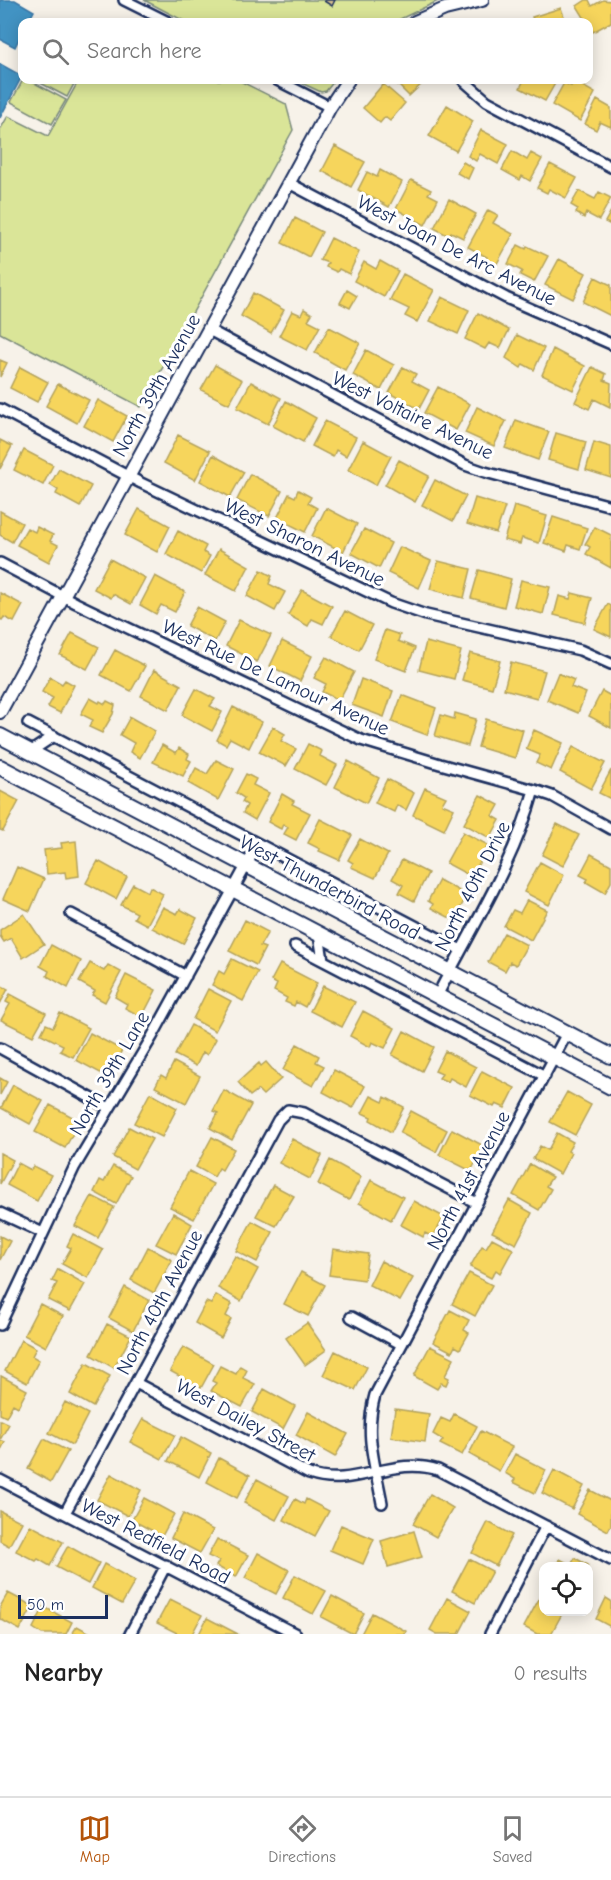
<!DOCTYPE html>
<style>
:root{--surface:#fff;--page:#f2f2f2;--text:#222;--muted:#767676;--line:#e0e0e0;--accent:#b45309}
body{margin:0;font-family:"Comic Neue",sans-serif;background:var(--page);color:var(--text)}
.controls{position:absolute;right:18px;bottom:18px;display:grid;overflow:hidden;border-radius:12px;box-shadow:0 3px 15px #0003}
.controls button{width:54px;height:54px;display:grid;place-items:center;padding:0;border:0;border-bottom:2px solid var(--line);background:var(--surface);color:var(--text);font:30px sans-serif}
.scale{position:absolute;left:18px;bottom:15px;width:90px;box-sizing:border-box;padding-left:6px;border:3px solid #1b2f5e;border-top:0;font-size:16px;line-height:21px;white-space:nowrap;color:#1b2f5e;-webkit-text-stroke:4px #fff;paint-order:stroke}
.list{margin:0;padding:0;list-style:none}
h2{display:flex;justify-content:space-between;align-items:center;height:78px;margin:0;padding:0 24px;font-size:26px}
h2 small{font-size:20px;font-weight:400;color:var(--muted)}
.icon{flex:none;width:33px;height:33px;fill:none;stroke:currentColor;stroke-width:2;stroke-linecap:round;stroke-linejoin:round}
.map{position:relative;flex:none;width:611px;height:1634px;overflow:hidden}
.search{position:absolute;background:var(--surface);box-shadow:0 3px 15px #0003;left:18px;right:18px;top:18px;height:66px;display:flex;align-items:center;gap:15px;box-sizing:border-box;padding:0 21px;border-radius:12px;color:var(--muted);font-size:22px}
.sheet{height:162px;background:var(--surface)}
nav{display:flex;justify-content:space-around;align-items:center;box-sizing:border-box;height:84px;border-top:2px solid var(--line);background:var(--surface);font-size:16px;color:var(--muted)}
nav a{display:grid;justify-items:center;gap:3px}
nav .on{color:var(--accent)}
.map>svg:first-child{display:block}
.green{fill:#dae598;stroke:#7a8a7b;stroke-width:1.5}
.homes{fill:#f6d55c;stroke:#b4a35d;stroke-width:1.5}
.schools{fill:#4393c3;stroke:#3775a5;stroke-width:1.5}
.building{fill:#d8c08f;stroke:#1b2f5e;stroke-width:1.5}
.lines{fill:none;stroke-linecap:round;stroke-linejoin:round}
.minor-casing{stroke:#1b2f5e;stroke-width:14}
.tertiary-casing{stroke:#1b2f5e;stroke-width:16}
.secondary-casing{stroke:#1b2f5e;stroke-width:18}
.minor{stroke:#fff;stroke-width:9}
.tertiary{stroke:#fff;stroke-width:12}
.secondary{stroke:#fff;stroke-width:14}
.labels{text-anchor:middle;stroke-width:6;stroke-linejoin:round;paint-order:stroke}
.street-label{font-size:20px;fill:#1b2f5e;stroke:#fff}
</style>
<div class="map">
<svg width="611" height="1634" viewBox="0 0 611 1634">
<rect width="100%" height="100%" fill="#f7f2e9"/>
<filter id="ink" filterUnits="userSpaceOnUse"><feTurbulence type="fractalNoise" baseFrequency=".0167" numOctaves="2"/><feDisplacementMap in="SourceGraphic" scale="12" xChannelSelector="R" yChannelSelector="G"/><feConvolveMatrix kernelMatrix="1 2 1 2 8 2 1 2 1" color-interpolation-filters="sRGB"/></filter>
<g filter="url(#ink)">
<path class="green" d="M144,0H440L394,22H186Z
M23,80H29L66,100L52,124L11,102Z
M35,80H76L67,97Z
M79,80H238L286,104L293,130L141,407L0,333V130L8,116L48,136Z
M295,80H335L326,91L321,92Z"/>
<path class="homes" d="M586,0H589L592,6L603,0L611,1V22L593,32L577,6Z
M561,8L566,22H534L532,17Z
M393,80H426L409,96Z
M524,80H557L545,101L520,88Z
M574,81L595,93L580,121L552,105L564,83L571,86Z
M383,84L405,103L390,121L385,117L380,123L363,108Z
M597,100L611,108V127L600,122L596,130L585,124Z
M447,105L473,121L456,151L429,136Z
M481,130L508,144L498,164L480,154L476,161L468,156Z
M335,146L365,162L351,187L322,171Z
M512,151L527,160L531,153L542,159L530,181L522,176L520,180L502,170Z
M463,162L473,168L468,179L457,173Z
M550,164L577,178L566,198L549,189L547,193L537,188Z
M380,170L402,182L389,207L358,190L367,172L377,177Z
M411,180L431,190L428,194L438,199L425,225L396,209Z
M579,191L595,199L599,192L611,198L599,220L586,213L584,218L576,213L578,209L571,205Z
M449,199L476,214L463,238L451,232L449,236L434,228Z
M488,210L498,215L493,223L513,234L494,269L484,264L487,257L468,247Z
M611,211V225L605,222Z
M295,218L322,232L309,257L282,243Z
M331,238L359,252L349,274L339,269L337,272L326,267L328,263L320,260Z
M518,245L526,249L527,246L548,256L534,282L520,275L522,271L508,264Z
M559,259L586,273L573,299L545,285Z
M380,261L398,271L384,297L354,281L364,262L376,269Z
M403,274L434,290L417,322L405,316L409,309L390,300Z
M595,277L611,285V316L583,302Z
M347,290L357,296L350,308L340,303Z
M253,293L284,310L271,333L241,316Z
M442,297L469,310L458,334L430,321Z
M304,309L312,314L308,320L320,326L307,350L279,336L292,311L301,315Z
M478,313L509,330L500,348L489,343L485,349L465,339Z
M329,327L360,343L345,370L315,353Z
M517,335L544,348L534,370L523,364L521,368L506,358Z
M553,349L585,366L573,390L542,375Z
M366,350L394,365L381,390L353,375Z
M0,360L7,363L0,377Z
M215,365L242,380L229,404L201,390Z
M20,367L48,382L37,402L10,388Z
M403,367L416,374L412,381L429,390L419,409L389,393Z
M592,367L606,374L604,380L611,383L610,407L594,399L589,409L575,402Z
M251,382L281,398L268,424L237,408Z
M58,384L89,400L77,423L46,406Z
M438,387L470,404L456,430L424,413Z
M98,400L127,416L113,442L84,426Z
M286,401L316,418L303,442L273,426Z
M477,407L506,421L494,446L465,433Z
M516,420L549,432L538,460L505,448Z
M325,421L356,437L346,456L336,450L333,457L312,446Z
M556,433L586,442L579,469L548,460Z
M178,435L210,451L195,480L164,463Z
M0,440L12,446L0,469Z
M363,441L391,456L376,485L348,470Z
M594,442L611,447V478L586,470Z
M24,450L53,465L43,485L14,470Z
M213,455L244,472L230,497L200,481Z
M399,460L429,476L415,502L385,485Z
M59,469L91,486L80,507L56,494L58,490L50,485Z
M250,474L282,491L269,516L237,500Z
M435,480L466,496L453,521L422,505Z
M298,490L311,497L308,503L317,508L305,532L277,518L289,494L295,497Z
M475,498L505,507L496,533L467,524Z
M514,506L547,516L539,543L522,538L520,544L504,540Z
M326,508L357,524L343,552L312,536Z
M139,509L170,526L157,552L125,535Z
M0,511L22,523L12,542L0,535Z
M553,517L587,528L580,549L568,545L566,551L544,543Z
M37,527L53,535L50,541L58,545L49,562L17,545L27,528L35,532Z
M595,527L611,535V568L586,554L590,547L585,544Z
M364,529L391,543L379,568L351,553Z
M178,531L206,546L203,552L210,556L201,573L166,554Z
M400,547L431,561L419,588L388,573Z
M219,549L249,566L236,591L205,575Z
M110,559L145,578L131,604L113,594L111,598L94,589Z
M438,561L471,569L464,598L430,589Z
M261,570L272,576L269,584L285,592L275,611L247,596Z
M479,570L511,579L504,607L471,598Z
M155,576L185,592L175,612L161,605L156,614L140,605Z
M521,580L550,587L543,614L514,606Z
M302,590L332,606L323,624L312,619L308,626L288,615Z
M0,593L23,605L14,622L4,617L2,620L0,619Z
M572,593L592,598L585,623L554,615L559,596L570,599Z
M608,604L611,606V637L594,629Z
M197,607L225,622L215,641L187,626Z
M345,611L372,625L359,650L331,636Z
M239,620L271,635L257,662L226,646Z
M385,630L400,635L398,641L415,648L406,671L374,659Z
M72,633L99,647L87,669L60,655Z
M282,641L312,656L300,681L270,666Z
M426,642L461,651L454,679L419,670Z
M115,650L145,666L131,691L101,675Z
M470,653L500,661L492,688L462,680Z
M326,657L354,672L339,700L322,692L326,684L314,678Z
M511,662L545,671L537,698L504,689Z
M154,670L181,685L168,710L141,696Z
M558,673L574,680L571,687L586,693L578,713L547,700Z
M50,677L62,684L65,680L74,685L60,713L48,707L53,698L42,692Z
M361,679L393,691L384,717L352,705Z
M196,689L215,699L210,706L222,712L212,731L182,715Z
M602,691L611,696V728L589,716Z
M402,695L436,708L427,735L392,722Z
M90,698L99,703L100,701L105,704L107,701L115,705L113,714L102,733L89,727L93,720L81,714Z
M233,707L262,722L249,748L230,738L226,745L217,740Z
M455,713L476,719L468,746L435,736L441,715L454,719Z
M130,717L155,731L140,758L130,752L134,743L120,735Z
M486,719L523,730L515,758L478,747Z
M273,727L285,734L281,741L296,749L286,766L259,752Z
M534,730L563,743L551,770L536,763L540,755L526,749Z
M308,744L322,751L320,756L337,765L326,785L295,769Z
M162,745L176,753L179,748L189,754L187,759L191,761L183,776L153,762Z
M573,747L605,763L591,789L560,772Z
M216,760L234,769L218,800L188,783L196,768L207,774Z
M348,761L379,778L366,803L335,787Z
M611,770V799L599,793Z
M246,774L256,779L253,785L269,793L255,820L243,813L247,805L242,802L244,798L236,793Z
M387,779L414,793L406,810L397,805L394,812L375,803Z
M425,788L446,797L442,804L454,809L444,830L413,815Z
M0,791L19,801L3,831L0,830Z
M282,794L294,801L292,804L310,813L296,840L284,834L288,827L283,824L281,829L279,828L268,822Z
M480,795L499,805L493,816L500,820L490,838L464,824Z
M320,819L352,835L339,860L319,851L320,849L308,843Z
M557,824L579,835L563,866L542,855Z
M463,832L488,845L472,877L446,863Z
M360,839L388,854L375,878L351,867L353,863L348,860Z
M76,841L79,876L66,878L65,872L47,874L44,850L62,848L61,843Z
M591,854L611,865V882L605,893L586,882L588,879L580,875Z
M402,860L428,873L414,901L399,893L403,885L392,879Z
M98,861L127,877L116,899L86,883Z
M540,862L564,875L549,905L524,892Z
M17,867L44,879L30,911L3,899Z
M439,880L467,895L454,920L431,908L433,904L428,901Z
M133,884L148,892L150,887L163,894L147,925L134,918L137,913L121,905Z
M527,900L547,910L531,940L504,926L513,910L520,913Z
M163,907L177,914L180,909L197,918L183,944L152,928Z
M24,914L44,944L23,958L11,938L4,942L0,936V930Z
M245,920L268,932L260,946L265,948L256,965L229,951Z
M504,933L527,945L516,965L510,962L505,971L488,962Z
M51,945L81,961L68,988L47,976L49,971L40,966Z
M232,959L258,972L243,1001L212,985L219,971L224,974Z
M90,963L104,971L108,965L121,972L105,1002L92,995L95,991L79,982Z
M280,964L317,983L305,1007L296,1002L294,1006L285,1002L287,998L274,991L277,984L271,981Z
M126,975L156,990L142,1017L125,1008L127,1004L115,997Z
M0,985L8,989L0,1004Z
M323,986L355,1002L342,1027L310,1011Z
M208,989L231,1001L215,1031L193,1019Z
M10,994L46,1013L33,1036L1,1020L10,1004L6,1002Z
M363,1011L395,1028L385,1048L372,1042L370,1047L350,1036Z
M60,1013L89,1028L73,1057L60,1051L63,1045L41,1034L46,1024L53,1027Z
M191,1025L216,1039L207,1055L203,1052L196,1066L175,1055Z
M404,1031L434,1047L422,1071L392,1055Z
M90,1033L122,1050L108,1077L76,1060Z
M297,1044L319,1056L316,1062L324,1066L313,1086L283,1070Z
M445,1051L476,1067L466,1087L450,1078L448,1082L439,1078L442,1074L435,1071Z
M174,1062L200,1076L186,1103L155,1087L161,1075L166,1078Z
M266,1062L281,1079L263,1095L258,1090L250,1096L238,1082L259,1063L261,1066Z
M334,1070L365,1086L353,1108L323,1092Z
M482,1071L515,1088L505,1108L496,1104L494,1107L470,1095Z
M0,1078L7,1082L0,1095Z
M13,1085L43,1101L30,1124L1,1108Z
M224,1090L251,1105L232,1140L210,1128L218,1113L213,1111Z
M567,1092L591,1105L575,1135L550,1122Z
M150,1093L177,1108L162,1137L134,1123Z
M371,1096L383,1102L385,1097L404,1107L391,1132L370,1120L371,1117L362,1113Z
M50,1105L80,1121L65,1148L35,1132Z
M411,1111L447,1130L436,1152L400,1133Z
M129,1127L152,1139L135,1169L113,1157Z
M452,1129L484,1146L471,1171L439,1155Z
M557,1133L573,1142L568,1151L571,1153L560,1174L533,1159L540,1146L548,1150Z
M212,1137L234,1149L222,1170L219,1168L214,1177L196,1167Z
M292,1139L322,1155L310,1179L279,1163Z
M0,1153L13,1160L0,1184Z
M330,1160L361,1177L349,1200L318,1184Z
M18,1163L31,1170L33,1166L51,1175L37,1201L7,1185Z
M530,1164L552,1177L546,1186L551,1189L539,1210L513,1195Z
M113,1166L131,1176L116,1204L94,1192L100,1180L104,1182Z
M189,1171L213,1184L194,1219L170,1207Z
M371,1180L403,1197L391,1220L359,1203Z
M273,1185L294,1196L276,1226L256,1216Z
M92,1196L114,1207L98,1238L75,1226Z
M509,1200L532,1213L516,1244L492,1232Z
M414,1201L444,1217L433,1237L425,1233L423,1237L401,1225Z
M173,1213L192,1224L176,1254L156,1244Z
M252,1221L273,1232L257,1262L236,1251Z
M73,1234L103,1250L88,1278L62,1264L71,1248L67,1246Z
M0,1236L10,1241L0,1260Z
M492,1238L513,1249L500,1273L496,1270L491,1278L470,1267L482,1246L486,1248Z
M148,1247L172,1260L154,1293L131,1280Z
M333,1249L368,1254L364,1280L329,1275Z
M235,1256L258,1269L241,1301L218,1288Z
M381,1261L413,1278L400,1301L369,1285Z
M58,1269L85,1284L70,1311L48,1300L57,1283L52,1281Z
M301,1272L325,1285L308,1316L284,1304Z
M469,1273L492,1285L475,1316L452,1304Z
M125,1287L149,1300L133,1331L109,1318Z
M216,1295L232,1304L226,1316L231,1319L221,1338L195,1323L206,1302L211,1304Z
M40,1304L63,1316L46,1347L24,1335Z
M450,1310L469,1320L464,1330L469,1333L460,1349L455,1346L452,1352L433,1342Z
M307,1323L326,1350L305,1365L286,1338Z
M107,1324L131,1336L114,1368L91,1355Z
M21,1340L36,1348L32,1356L39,1360L27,1383L5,1371Z
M430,1346L454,1358L445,1376L449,1378L446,1385L441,1383L437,1389L414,1376Z
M183,1347L214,1364L201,1388L170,1371Z
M335,1351L367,1367L355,1390L323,1375Z
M86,1363L110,1376L93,1407L70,1394Z
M220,1366L236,1374L240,1366L247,1370L243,1378L255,1384L242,1407L211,1391L216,1383L212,1381Z
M1,1376L27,1390L18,1407L13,1404L6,1417L0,1414Z
M264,1389L295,1406L283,1429L252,1412Z
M65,1402L88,1414L72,1445L49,1433Z
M395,1409L429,1414L425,1442L391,1437Z
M308,1412L348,1434L335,1457L296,1435Z
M454,1414L477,1426L462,1455L440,1444L443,1440L433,1434L441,1418L450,1422Z
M143,1419L175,1435L162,1459L130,1442Z
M0,1420L9,1424L0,1440L5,1442L0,1452Z
M481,1431L512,1447L499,1471L469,1454Z
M181,1437L211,1453L199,1477L168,1461Z
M44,1439L68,1451L51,1482L28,1469Z
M515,1454L546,1470L535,1493L513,1482L515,1479L505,1473Z
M219,1458L250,1475L237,1498L207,1482Z
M554,1470L584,1486L572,1509L542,1493Z
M111,1474L141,1490L128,1516L97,1500Z
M257,1479L289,1496L276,1520L244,1503Z
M590,1490L611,1501V1525L608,1531L577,1514Z
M430,1494L453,1508L436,1537L413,1524Z
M144,1498L174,1514L162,1536L132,1520Z
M295,1499L304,1504L306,1499L329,1511L315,1536L284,1520Z
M0,1511L22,1522L9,1546L0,1541Z
M183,1514L213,1530L200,1553L171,1538Z
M488,1522L512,1535L496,1566L472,1553Z
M30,1525L63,1542L50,1566L38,1559L36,1561L16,1551Z
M341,1525L374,1539L363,1564L330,1550Z
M414,1531L422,1557L388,1567L381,1541Z
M217,1539L248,1555L236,1577L216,1566L219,1561L208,1556Z
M68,1546L99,1563L88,1584L56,1567Z
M258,1553L289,1570L276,1594L245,1578Z
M575,1558L588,1565L587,1566H556L560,1559L571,1565Z
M469,1559L492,1571L475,1603L452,1591Z
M104,1564L135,1581L122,1604L92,1588Z
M295,1575L326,1591L313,1614L283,1598Z
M8,1593L33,1606L20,1630L0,1619V1607Z
M332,1596L364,1613L353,1634L321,1617Z
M540,1597L544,1599V1612H563L551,1634H537L524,1627Z
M447,1598L471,1611L459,1634H437L430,1630Z
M606,1598L611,1601V1627L596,1619Z
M170,1599L202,1615L192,1634H179L157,1623Z
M44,1607L72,1622L66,1634H42L33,1628Z
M372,1613L406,1631L405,1634H361Z
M207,1618L238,1634H199Z
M77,1626L92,1634H72Z"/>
<path class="schools" d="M0,0H15L34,11L28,22H22V32L15,47L0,39Z
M0,64L22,76L0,118Z"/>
<path class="building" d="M325,0H335L332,6L324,1Z"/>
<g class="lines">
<g class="minor-casing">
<path id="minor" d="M124,0L168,22
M277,80L330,107
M463,80L487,101L611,167
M289,183L506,298L611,344
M209,330L465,465L485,472L611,506
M0,409L141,483L391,603L426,615L580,650L611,664
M0,563L76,603L361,740L440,764L534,790L552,796L611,829
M28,723L461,950
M30,752L54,736
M71,914L186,976
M319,935L323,960
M295,946L545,1076
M437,996C471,929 514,863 534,790
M0,1048L109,1108
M0,1213L43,1233
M351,1317L401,1344
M0,1325L74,1168L152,1037L258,844
M136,1383L309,1474C355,1490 392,1455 438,1470L611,1560
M0,1480L296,1634
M382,1503C375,1464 364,1434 375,1395L567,1033
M65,1513L278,1120L288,1110L304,1113L477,1203
M130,1634L166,1565
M490,1634L546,1526"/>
</g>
<g class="tertiary-casing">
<path id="tertiary" d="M415,22L445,9L482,0
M0,712L330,107L348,80"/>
</g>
<g class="secondary-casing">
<path id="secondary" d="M0,736L611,1056
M0,767L611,1087"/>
</g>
<use href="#minor" class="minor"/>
<use href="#tertiary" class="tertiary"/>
<use href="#secondary" class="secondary"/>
</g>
</g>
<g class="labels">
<g class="street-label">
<text transform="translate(457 250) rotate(27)" y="7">West Joan De Arc Avenue</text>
<text transform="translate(156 385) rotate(-61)" y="7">North 39th Avenue</text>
<text transform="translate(413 415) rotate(26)" y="7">West Voltaire Avenue</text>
<text transform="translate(305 542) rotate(26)" y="7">West Sharon Avenue</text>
<text transform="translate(276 677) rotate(25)" y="7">West Rue De Lamour Avenue</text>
<text transform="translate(472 886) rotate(-63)" y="7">North 40th Drive</text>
<text transform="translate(330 887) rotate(28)" y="7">West Thunderbird Road</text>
<text transform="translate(109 1073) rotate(-60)" y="7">North 39th Lane</text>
<text transform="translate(468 1180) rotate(-62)" y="7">North 41st Avenue</text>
<text transform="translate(159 1302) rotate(-62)" y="7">North 40th Avenue</text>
<text transform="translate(246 1420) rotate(28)" y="7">West Dailey Street</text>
<text transform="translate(156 1541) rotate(27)" y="7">West Redfield Road</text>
</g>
</g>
</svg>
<div class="controls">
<button><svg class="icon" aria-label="locate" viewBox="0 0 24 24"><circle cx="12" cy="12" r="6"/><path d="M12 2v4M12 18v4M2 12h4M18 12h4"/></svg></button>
</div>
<div class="scale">50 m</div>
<div class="search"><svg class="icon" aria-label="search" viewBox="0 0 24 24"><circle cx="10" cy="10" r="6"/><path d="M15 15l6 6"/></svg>Search here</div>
</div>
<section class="sheet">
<h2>Nearby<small>0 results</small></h2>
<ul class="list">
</ul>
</section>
<nav>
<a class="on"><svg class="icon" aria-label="map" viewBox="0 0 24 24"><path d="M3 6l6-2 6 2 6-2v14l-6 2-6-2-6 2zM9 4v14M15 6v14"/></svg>Map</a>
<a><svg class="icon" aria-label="directions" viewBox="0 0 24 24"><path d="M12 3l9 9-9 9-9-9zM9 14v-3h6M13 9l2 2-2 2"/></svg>Directions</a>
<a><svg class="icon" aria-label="saved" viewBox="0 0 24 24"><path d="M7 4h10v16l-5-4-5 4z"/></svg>Saved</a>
</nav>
